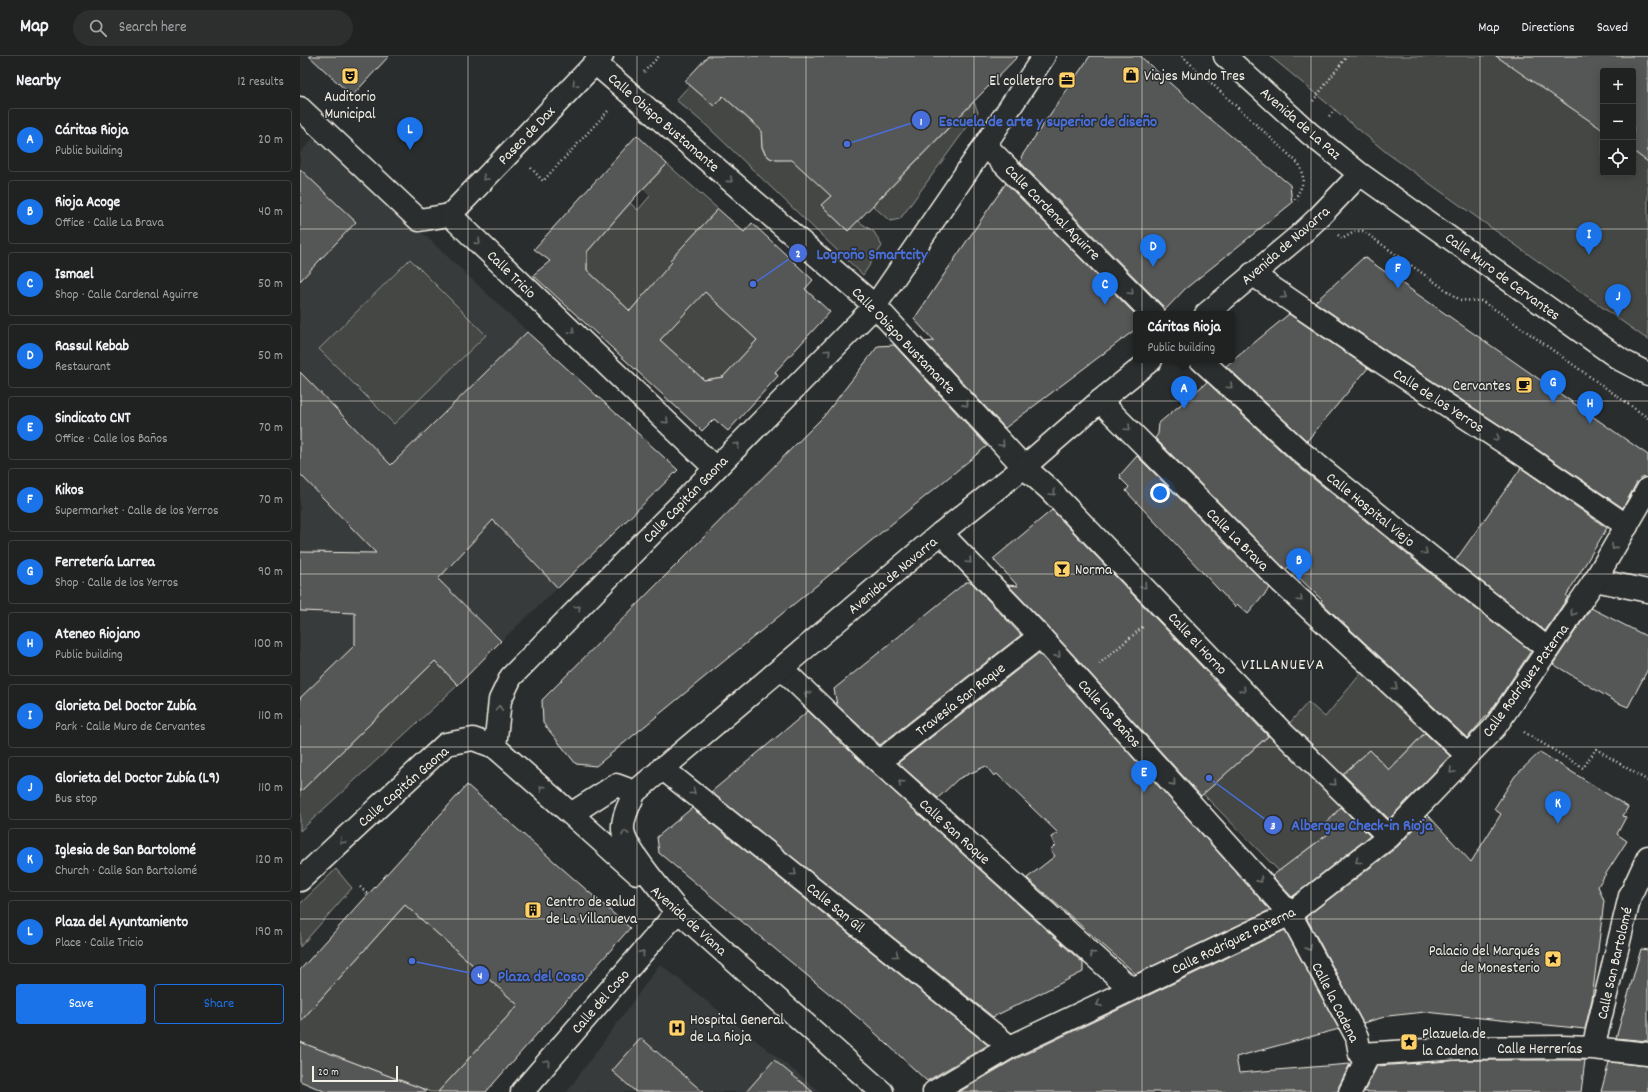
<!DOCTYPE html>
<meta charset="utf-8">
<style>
:root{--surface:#202222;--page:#2d2f2f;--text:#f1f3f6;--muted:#a2a4a5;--line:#3d3f40;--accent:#1a73e8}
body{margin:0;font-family:Dekko,sans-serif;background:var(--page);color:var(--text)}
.controls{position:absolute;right:12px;top:12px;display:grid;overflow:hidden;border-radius:4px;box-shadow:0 2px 10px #0003}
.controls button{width:36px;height:36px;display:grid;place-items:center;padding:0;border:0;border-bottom:1px solid var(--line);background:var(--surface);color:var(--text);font:20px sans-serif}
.scale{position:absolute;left:12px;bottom:10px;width:86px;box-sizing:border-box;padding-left:4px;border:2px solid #f4f1e8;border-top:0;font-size:11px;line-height:14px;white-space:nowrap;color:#f4f1e8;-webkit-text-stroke:3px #2a2d2e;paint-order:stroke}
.you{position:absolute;left:860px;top:437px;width:14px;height:14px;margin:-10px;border:3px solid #fff;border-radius:50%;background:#1a73e8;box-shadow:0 0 0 6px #1a73e833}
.badge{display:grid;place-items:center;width:26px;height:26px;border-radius:50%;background:var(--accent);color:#fff;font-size:13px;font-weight:700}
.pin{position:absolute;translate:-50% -33px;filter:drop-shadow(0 1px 2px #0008)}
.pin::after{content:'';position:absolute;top:21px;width:14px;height:12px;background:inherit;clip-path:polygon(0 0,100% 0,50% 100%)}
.popup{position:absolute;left:833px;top:255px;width:102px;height:52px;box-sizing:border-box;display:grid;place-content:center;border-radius:4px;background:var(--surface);filter:drop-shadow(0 1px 3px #0005);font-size:13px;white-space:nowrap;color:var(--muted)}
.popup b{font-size:15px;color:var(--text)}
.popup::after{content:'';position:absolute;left:50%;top:100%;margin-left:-8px;border:8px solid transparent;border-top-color:var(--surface)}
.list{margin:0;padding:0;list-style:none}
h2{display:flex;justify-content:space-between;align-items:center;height:52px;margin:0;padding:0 16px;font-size:17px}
h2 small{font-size:13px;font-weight:400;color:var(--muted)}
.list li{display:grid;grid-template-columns:26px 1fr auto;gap:12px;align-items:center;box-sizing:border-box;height:64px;margin:0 8px 8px;padding:0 8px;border:1px solid var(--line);border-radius:4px}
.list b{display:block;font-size:15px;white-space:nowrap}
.list p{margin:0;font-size:13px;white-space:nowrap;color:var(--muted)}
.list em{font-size:13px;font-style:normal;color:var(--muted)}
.actions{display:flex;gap:8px;padding:12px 16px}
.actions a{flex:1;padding:9px 0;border:1px solid var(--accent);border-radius:4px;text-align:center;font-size:14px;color:var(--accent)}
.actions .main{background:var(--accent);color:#fff}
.icon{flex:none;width:22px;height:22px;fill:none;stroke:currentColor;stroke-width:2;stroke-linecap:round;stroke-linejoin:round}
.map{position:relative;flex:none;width:1348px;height:1036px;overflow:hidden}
header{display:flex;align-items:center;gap:24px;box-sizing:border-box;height:56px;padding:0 20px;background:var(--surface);border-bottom:1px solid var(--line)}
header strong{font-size:19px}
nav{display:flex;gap:22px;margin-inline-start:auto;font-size:14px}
.search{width:280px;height:36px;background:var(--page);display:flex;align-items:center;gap:10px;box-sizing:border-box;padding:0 14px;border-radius:22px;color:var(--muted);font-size:15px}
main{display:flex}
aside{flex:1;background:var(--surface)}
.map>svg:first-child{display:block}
.built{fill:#373a3a}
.green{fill:#444645;stroke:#9c9c96;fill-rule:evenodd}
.building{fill:#555756;stroke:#f4f1e8;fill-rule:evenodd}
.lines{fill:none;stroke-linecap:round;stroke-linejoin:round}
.pedestrian-casing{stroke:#f4f1e8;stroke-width:25}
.minor-casing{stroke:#f4f1e8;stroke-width:25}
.secondary-casing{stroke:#f4f1e8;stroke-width:25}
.path{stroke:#f4f1e8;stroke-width:2.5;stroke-dasharray:1 3;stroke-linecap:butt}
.pedestrian{stroke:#2a2d2e;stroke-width:22}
.minor{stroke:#2a2d2e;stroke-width:22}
.secondary{stroke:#2a2d2e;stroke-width:22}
.oneway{stroke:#71726f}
.grid{fill:none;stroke:#f4f1e8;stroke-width:1;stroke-opacity:0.55}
.labels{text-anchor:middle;stroke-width:3;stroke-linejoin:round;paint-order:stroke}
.poi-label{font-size:15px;fill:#f4f1e8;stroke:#2a2d2e;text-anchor:start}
.street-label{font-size:15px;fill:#f4f1e8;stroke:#2a2d2e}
.neighbourhood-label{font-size:16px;letter-spacing:1px;fill:#f4f1e8;stroke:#2a2d2e}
.leader{fill:none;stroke:#486fdb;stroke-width:1.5}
.callout-dot{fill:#486fdb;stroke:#2a2d2e;stroke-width:1.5}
.mark-label{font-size:12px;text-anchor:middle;font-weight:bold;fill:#fff}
.callout-label{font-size:16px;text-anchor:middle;font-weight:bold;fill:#486fdb;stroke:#2a2d2e;stroke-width:3;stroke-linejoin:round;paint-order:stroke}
</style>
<header>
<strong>Map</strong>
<div class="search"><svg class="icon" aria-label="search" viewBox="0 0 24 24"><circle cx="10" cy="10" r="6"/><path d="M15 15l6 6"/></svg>Search here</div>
<nav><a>Map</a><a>Directions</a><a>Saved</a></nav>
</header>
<main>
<aside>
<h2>Nearby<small>12 results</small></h2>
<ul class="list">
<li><span class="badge">A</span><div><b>Cáritas Rioja</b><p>Public building</p></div><em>20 m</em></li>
<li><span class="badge">B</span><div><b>Rioja Acoge</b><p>Office · Calle La Brava</p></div><em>40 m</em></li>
<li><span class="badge">C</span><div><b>Ismael</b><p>Shop · Calle Cardenal Aguirre</p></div><em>50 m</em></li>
<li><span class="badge">D</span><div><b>Rassul Kebab</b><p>Restaurant</p></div><em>50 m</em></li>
<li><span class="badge">E</span><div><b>Sindicato CNT</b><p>Office · Calle los Baños</p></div><em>70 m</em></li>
<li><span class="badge">F</span><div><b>Kikos</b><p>Supermarket · Calle de los Yerros</p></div><em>70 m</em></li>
<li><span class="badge">G</span><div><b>Ferretería Larrea</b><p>Shop · Calle de los Yerros</p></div><em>90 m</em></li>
<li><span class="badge">H</span><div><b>Ateneo Riojano</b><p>Public building</p></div><em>100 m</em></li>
<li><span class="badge">I</span><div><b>Glorieta Del Doctor Zubía</b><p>Park · Calle Muro de Cervantes</p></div><em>110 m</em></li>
<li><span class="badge">J</span><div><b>Glorieta del Doctor Zubía (L9)</b><p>Bus stop</p></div><em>110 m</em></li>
<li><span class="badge">K</span><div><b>Iglesia de San Bartolomé</b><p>Church · Calle San Bartolomé</p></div><em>120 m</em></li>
<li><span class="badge">L</span><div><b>Plaza del Ayuntamiento</b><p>Place · Calle Tricio</p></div><em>190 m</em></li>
</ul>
<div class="actions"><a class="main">Save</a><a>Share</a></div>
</aside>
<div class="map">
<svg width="1348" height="1036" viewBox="0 0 1348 1036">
<rect width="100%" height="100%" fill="#2a2d2e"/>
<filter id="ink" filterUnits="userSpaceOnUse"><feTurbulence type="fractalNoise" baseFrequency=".025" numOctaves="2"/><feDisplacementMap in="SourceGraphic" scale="8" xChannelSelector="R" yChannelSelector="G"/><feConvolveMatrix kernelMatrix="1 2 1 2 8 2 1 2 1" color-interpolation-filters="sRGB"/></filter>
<g filter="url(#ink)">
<path class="built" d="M17,78L227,275L378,414L258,532L201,585L158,629L0,775V97Z
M360,908L521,1036H267Z"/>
<path class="green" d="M970,0H1348V284L1087,97ZM1303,15H1333V117H1303Z
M390,29L414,50L423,40L464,78C456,97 471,110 490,101L531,140L521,149L548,175L558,165L574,176L582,190L563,219L407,70L376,44Z
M674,46L678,56L600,163L590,165L573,150Z
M367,108L418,153L371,204L457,284L423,321L404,324L360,284L380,262L349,233L330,255L287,214V196L330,147L338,154L350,140L343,133Z
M110,203L186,279L94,368L19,293Z
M135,605L158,629L0,775V736Z
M1063,615L1128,673L1089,714L1070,694L1038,722L987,670L1008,646L1025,661Z
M971,678L1045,746L1025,768L1038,780L1014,788L979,815L903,738Z
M36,813L52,832L0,891V848Z
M105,849L218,949L138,1036H131L0,986V966Z"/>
<path class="building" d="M9,0H89L52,40Z
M408,0H718L548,175L521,149L531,140L492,104H476L470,102L465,97L462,91L461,74L423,40L414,50L385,25Z
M790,0H840L901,55L990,129L992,147L885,233L865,254L862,249L720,106L722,103L721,101Z
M1196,0H1348V106L1333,95V15H1303V74Z
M337,79L367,108L336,140L287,196V214L330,255L372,206L370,204L418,153L444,176L452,167L513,224L505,233L530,256L475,316L478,320L428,375L414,363L402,375L233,219L250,205L234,193ZM405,236L457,284L423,321L404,324L360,284Z
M0,113L56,166L0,225Z
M706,127L836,259V273L705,372L625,286L634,285L614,263Z
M1064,201L1348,399V421L1342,422L1337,426L1323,452L1235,392L1085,294L1015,246Z
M989,258L1068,312L1007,385L926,310Z
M227,276L378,414L258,532L193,464L138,523L201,585L158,629L135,605L0,736V642L55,589V557L0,555V496L76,497L0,418V316L91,409Z
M594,289L687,390L296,710L276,708L243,667L242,644L524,360L578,290Z
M907,326L993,406L1140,525L1231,595L1190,656L1167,682L1021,546L1022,544L988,511L986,514L855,382L858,378L859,367Z
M837,400L970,532L948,558L937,548L935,551L826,435L829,431L820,422L821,420L820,419Z
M1221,412L1307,472L1266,540L1268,541L1245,575L1155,505Z
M752,454L968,680L901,740L749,572L708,529L718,530L693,503Z
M666,526H671L721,579L580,689L537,649L534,633Z
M1291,552L1348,581V613L1328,651L1316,646L1253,608Z
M739,597L970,854L836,918L727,822L755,800L750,794L755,789L751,781L758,777L697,718L694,720L686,710L658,723L638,742L598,707Z
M508,655L571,715L783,907V916L693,961L411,736Z
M1125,677L1150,700L1089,763L1043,718L1070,694L1089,714Z
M1240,696L1328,751L1323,760L1326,761L1317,778L1327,785L1298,830L1304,845L1292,943L1285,973L1125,956L1088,960L1063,967L1006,861L1097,791L1128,759L1171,806L1201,758L1194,753L1215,720Z
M167,729L330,872L186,1036H138L218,949L105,849L0,966V914Z
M1041,751L1070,780L992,841L972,820L1032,775L1025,769Z
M392,752L688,989L627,1025L561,964L359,797L357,781Z
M985,874L1039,973L936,1001L939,1017L1050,1008L1039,1030L1038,1036H659L713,1004Z
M1341,893L1348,894V985L1316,982Z
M341,982L403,1036H336L312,1015Z
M0,986L126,1034V1036H26L0,1025Z
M474,1004L513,1036H446Z
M1161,1004H1285L1281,1036H1064L1077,1010Z
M1309,1006L1348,1010V1036H1301Z"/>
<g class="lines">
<g class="pedestrian-casing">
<path id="pedestrian" d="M0,52L119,164L150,159
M1228,402L1327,470
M1148,515L1248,593
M1295,524L1348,535
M990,858L1057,981L1060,998L1065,1006L1050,1036
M1293,992L1330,840L1348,801
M1060,998L1161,992L1262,991L1293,992L1348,998"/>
</g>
<g class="minor-casing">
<path id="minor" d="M302,0L150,159L415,412
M295,7L575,250L724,411L749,433L982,676L1089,781
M685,89L853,258
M952,218L1078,304L1228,402
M901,304L1001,396L1148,515
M800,345L981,526L1167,699
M641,477L740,580L990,858
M482,613L579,706L831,933
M195,691L200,644L211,621L575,250L685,89L744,0
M579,706L740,580
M362,712L710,991
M0,824L146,688L173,683L195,691L271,758
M222,1036L378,855
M634,1036L710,991L990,858L1089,781L1195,671L1295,524L1348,433"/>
</g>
<g class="secondary-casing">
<path id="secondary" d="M925,0L1009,77L1060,118L1321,304L1348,318
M906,258L1000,179L1019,161L1060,118
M335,736L316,729L271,758L337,817
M368,846L582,1036
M378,855C364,837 325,794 323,774C322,761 330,747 335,736L641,477L724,411L800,345L851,304"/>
</g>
<path class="path" d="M882,0L999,108C1006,123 1003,129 995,143L998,145
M344,16L359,0
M1013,45L1047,0
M1029,60L1035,54
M231,112L243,125L309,54
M1038,179L1042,183L1056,175H1063L1160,244L1181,245L1199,256L1348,362
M799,608L844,570
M1224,676L1283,712L1296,693L1348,725
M60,831L68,838"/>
<use href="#pedestrian" class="pedestrian"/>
<use href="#minor" class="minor"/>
<use href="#secondary" class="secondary"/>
</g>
<defs><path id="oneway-chevron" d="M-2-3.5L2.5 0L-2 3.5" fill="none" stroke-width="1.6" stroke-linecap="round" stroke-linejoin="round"/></defs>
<g class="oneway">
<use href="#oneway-chevron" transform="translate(275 28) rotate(134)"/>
<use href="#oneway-chevron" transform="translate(185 122) rotate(134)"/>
<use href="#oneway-chevron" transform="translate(430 124) rotate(41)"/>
<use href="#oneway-chevron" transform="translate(178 186) rotate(44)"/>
<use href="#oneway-chevron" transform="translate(831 236) rotate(45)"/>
<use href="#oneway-chevron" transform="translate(984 240) rotate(34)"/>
<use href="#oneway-chevron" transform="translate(272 275) rotate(44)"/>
<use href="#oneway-chevron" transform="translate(528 296) rotate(-46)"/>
<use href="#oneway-chevron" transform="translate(930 330) rotate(43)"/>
<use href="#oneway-chevron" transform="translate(666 348) rotate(48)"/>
<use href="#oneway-chevron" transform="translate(366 365) rotate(44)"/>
<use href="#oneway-chevron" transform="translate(828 372) rotate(45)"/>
<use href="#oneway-chevron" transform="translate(1197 382) rotate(33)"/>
<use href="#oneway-chevron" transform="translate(702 388) rotate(47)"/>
<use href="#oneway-chevron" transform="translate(437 389) rotate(-46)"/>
<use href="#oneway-chevron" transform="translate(753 437) rotate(46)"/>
<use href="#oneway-chevron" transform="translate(1314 491) rotate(120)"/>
<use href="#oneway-chevron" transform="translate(1125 496) rotate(39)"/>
<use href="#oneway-chevron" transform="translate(669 505) rotate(46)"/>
<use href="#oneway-chevron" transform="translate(844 530) rotate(46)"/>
<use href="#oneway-chevron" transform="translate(1000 543) rotate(42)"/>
<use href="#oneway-chevron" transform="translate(278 552) rotate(-46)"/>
<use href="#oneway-chevron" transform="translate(1273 557) rotate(124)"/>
<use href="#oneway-chevron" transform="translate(758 599) rotate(48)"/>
<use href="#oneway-chevron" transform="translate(1095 631) rotate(43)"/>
<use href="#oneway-chevron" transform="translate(943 634) rotate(47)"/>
<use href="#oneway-chevron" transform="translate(507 638) rotate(-136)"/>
<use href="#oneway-chevron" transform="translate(199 652) rotate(-85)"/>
<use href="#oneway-chevron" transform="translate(1152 715) rotate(134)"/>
<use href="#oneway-chevron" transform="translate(601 727) rotate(-138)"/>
<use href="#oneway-chevron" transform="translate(873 727) rotate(48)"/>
<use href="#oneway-chevron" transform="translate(1034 727) rotate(44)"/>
<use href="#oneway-chevron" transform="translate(242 732) rotate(-138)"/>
<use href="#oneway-chevron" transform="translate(393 736) rotate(39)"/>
<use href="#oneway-chevron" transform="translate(325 777) rotate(-102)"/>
<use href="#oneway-chevron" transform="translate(42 785) rotate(137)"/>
<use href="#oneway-chevron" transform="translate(1058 805) rotate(142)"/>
<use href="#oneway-chevron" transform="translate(494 817) rotate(39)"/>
<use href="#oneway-chevron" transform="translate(960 824) rotate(48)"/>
<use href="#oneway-chevron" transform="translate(1009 892) rotate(62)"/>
<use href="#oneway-chevron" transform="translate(342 897) rotate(-49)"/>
<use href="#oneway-chevron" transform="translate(792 898) rotate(-138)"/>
<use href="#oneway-chevron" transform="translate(596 899) rotate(39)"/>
<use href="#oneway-chevron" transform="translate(799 948) rotate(155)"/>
<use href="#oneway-chevron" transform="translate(247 1006) rotate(-50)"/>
</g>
</g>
<path class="grid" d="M168,0V1036M337,0V1036M506,0V1036M674,0V1036M842,0V1036M1011,0V1036M1180,0V1036M0,173H1348M0,345H1348M0,518H1348M0,691H1348M0,863H1348"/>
<defs>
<g id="shop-square" transform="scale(0.9)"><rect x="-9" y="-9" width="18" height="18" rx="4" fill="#ffd166" stroke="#2a2d2e"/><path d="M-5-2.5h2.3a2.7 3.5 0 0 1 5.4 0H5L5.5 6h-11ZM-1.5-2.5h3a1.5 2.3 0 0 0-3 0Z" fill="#111"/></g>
<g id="theatre-square" transform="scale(0.9)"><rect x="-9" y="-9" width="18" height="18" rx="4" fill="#ffd166" stroke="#2a2d2e"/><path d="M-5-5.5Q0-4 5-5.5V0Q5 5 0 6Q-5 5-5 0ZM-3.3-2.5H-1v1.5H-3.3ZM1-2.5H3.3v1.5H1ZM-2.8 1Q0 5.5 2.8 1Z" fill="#111"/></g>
<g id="office-square" transform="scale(0.9)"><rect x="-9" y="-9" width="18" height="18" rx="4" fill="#ffd166" stroke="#2a2d2e"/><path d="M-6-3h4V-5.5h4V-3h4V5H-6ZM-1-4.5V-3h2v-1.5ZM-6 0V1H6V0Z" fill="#111"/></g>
<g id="cafe-square" transform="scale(0.9)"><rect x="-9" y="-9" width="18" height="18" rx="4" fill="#ffd166" stroke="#2a2d2e"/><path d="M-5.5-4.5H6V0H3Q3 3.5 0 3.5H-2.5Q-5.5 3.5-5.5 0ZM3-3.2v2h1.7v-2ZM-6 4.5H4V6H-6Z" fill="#111"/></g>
<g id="bar-square" transform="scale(0.9)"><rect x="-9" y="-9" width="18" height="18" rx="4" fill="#ffd166" stroke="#2a2d2e"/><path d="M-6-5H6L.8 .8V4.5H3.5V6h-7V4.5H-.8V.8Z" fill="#111"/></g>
<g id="building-square" transform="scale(0.9)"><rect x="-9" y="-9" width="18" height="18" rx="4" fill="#ffd166" stroke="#2a2d2e"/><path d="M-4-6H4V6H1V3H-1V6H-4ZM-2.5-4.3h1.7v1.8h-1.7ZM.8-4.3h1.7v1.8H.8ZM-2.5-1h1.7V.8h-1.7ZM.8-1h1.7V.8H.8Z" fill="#111"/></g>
<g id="sight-square" transform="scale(0.9)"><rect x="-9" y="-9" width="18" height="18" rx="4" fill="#ffd166" stroke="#2a2d2e"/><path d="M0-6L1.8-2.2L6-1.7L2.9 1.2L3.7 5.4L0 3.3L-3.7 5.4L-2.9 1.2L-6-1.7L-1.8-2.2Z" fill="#111"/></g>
<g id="hospital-square" transform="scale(0.9)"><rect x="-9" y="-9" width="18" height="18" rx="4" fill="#ffd166" stroke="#2a2d2e"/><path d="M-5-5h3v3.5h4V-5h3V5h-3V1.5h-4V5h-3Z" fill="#111"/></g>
</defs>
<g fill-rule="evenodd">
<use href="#shop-square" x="831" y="19"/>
<use href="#theatre-square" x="50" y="20"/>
<use href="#office-square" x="767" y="24"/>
<use href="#cafe-square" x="1224" y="329"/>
<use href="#bar-square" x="762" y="513"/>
<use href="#building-square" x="233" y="854"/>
<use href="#sight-square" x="1253" y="903"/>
<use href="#hospital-square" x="377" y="972"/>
<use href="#sight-square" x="1109" y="986"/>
</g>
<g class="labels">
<g class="poi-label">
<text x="844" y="24">Viajes Mundo Tres</text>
<text x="754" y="29" text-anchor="end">El colletero</text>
<text x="50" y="45" text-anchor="middle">Auditorio<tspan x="50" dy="17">Municipal</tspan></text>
<text x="1211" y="334" text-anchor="end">Cervantes</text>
<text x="775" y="518">Norma</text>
<text x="246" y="850">Centro de salud<tspan x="246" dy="17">de La Villanueva</tspan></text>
<text x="1240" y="899" text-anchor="end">Palacio del Marqués<tspan x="1240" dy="17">de Monesterio</tspan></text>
<text x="390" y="968">Hospital General<tspan x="390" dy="17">de La Rioja</tspan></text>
<text x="1122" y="982">Plazuela de<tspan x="1122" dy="17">la Cadena</tspan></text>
</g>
<g class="street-label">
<text transform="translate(364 66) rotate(41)" y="5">Calle Obispo Bustamante</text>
<text transform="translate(1001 67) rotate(41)" y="5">Avenida de La Paz</text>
<text transform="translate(226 79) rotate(-46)" y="5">Paseo de Dax</text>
<text transform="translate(753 156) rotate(45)" y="5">Calle Cardenal Aguirre</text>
<text transform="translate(985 189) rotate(-41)" y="5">Avenida de Navarra</text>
<text transform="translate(212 218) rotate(44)" y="5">Calle Tricio</text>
<text transform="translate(1203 220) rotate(36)" y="5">Calle Muro de Cervantes</text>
<text transform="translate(604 284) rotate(46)" y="5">Calle Obispo Bustamante</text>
<text transform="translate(1139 344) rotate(33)" y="5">Calle de los Yerros</text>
<text transform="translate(385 443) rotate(-46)" y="5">Calle Capitán Gaona</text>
<text transform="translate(1071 453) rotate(39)" y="5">Calle Hospital Viejo</text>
<text transform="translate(938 483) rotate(45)" y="5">Calle La Brava</text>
<text transform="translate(592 519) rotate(-40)" y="5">Avenida de Navarra</text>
<text transform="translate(898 587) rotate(47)" y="5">Calle el Horno</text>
<text transform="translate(1225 624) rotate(-54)" y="5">Calle Rodríguez Paterna</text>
<text transform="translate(660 643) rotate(-38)" y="5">Travesía San Roque</text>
<text transform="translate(810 657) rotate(48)" y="5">Calle los Baños</text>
<text transform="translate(103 730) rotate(-41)" y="5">Calle Capitán Gaona</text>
<text transform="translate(655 775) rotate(42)" y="5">Calle San Roque</text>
<text transform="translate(536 851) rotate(39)" y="5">Calle San Gil</text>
<text transform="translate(389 864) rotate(42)" y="5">Avenida de Viana</text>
<text transform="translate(933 884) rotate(-26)" y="5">Calle Rodríguez Paterna</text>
<text transform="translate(1314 907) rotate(-77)" y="5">Calle San Bartolomé</text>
<text transform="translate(300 945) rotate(-49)" y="5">Calle del Coso</text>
<text transform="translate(1036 946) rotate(63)" y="5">Calle la Cadena</text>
<text x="1240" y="997">Calle Herrerías</text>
</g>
<g class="neighbourhood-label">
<text x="983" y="613">VILLANUEVA</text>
</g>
</g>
<path class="leader" d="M547 88L621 64M453 228L498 197M909 722L973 769M112 905L180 919"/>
<g class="callout-dot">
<circle cx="547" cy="88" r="4"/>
<circle cx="453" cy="228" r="4"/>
<circle cx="909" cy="722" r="4"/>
<circle cx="112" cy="905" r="4"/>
<circle cx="621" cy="64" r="10"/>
<circle cx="498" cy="197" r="10"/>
<circle cx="973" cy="769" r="10"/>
<circle cx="180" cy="919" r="10"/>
</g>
<g class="mark-label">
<text x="621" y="69">1</text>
<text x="498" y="201">2</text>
<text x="973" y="773">3</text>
<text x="180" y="923">4</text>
</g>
<g class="callout-label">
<text x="748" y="70">Escuela de arte y superior de diseño</text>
<text x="572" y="203">Logroño Smartcity</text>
<text x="1062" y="774">Albergue Check-in Rioja</text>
<text x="241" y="925">Plaza del Coso</text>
</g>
</svg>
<div class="controls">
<button>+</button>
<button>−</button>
<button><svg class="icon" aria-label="locate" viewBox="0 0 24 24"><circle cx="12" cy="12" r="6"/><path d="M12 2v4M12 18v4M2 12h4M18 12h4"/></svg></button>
</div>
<div class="scale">20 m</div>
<div class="you"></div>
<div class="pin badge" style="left:884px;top:353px">A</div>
<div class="popup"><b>Cáritas Rioja</b>Public building</div>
<div class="pin badge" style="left:999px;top:525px">B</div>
<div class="pin badge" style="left:805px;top:249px">C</div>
<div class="pin badge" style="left:853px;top:211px">D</div>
<div class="pin badge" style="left:844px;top:737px">E</div>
<div class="pin badge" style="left:1098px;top:233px">F</div>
<div class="pin badge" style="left:1253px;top:347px">G</div>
<div class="pin badge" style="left:1290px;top:368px">H</div>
<div class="pin badge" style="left:1289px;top:199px">I</div>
<div class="pin badge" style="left:1318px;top:261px">J</div>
<div class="pin badge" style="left:1258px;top:768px">K</div>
<div class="pin badge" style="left:110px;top:94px">L</div>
</div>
</main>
